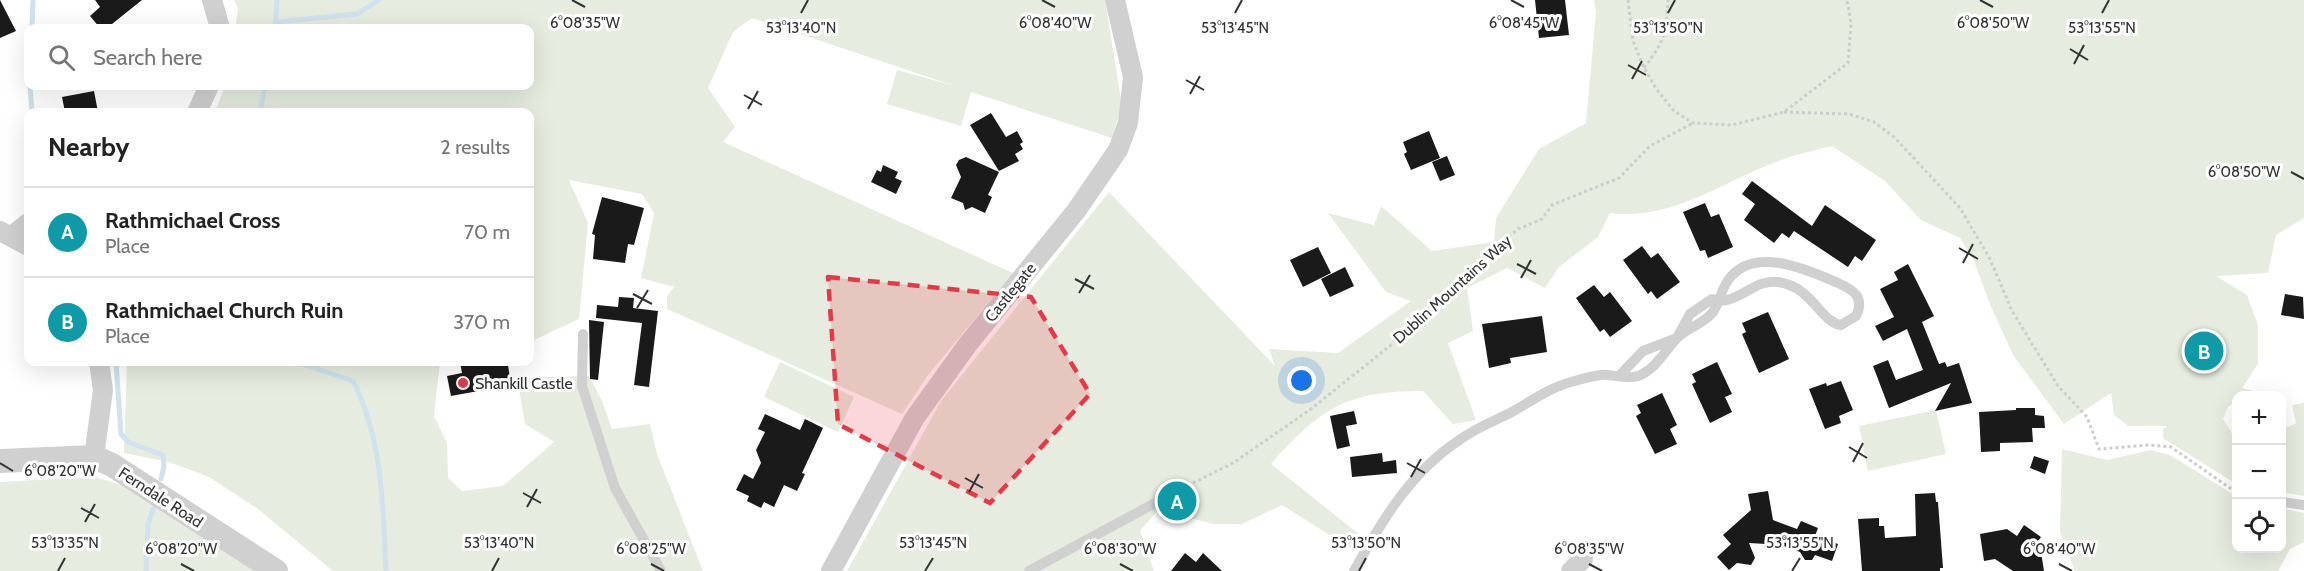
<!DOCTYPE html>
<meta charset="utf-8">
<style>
:root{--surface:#fff;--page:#f6f6f6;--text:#222;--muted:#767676;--line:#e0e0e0;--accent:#111827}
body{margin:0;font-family:Cabin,sans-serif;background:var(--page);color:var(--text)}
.controls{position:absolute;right:18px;bottom:18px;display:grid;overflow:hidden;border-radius:12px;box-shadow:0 6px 24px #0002}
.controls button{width:54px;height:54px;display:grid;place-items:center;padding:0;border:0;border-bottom:2px solid var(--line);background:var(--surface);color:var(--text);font:30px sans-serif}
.you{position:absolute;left:1302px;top:381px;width:21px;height:21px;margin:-15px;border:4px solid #fff;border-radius:50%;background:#1a73e8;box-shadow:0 0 0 9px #1a73e833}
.badge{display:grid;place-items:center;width:39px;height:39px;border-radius:50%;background:var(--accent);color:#fff;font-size:20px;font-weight:700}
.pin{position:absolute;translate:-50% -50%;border:3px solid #fff;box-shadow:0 2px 6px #0006}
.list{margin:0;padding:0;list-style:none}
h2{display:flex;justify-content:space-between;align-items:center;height:78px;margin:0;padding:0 24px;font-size:26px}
h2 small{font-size:20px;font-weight:400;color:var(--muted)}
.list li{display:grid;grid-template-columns:39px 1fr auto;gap:18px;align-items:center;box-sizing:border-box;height:90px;padding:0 24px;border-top:2px solid var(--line)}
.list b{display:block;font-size:22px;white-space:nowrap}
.list p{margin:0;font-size:20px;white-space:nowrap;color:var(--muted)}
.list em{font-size:20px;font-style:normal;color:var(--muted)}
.icon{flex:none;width:33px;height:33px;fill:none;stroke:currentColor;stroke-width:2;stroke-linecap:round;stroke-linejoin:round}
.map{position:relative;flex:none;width:2304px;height:571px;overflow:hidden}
.search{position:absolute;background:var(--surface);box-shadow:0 6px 24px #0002;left:24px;top:24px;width:510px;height:66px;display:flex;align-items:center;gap:15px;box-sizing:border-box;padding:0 21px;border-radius:12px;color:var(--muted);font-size:22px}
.panel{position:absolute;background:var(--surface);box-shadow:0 6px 24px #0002;left:24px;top:108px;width:510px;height:258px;border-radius:12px}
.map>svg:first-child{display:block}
.green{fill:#e6ecdf}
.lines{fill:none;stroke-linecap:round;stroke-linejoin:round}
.stream{stroke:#cfe2ee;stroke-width:5}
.building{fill:#1a1a1a}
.path{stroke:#cdcdcd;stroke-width:3;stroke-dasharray:3 3;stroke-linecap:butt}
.service{stroke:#d0d0d0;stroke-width:10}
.minor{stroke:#d0d0d0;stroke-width:20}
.tertiary{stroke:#d0d0d0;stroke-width:24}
.marked{fill:#e63946;fill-opacity:0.2;stroke:#e63946;stroke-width:4.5;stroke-dasharray:12 8;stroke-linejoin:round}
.ticks{fill:none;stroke:#333;stroke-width:2}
.poi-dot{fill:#e63946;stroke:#fff;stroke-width:2}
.labels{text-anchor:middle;stroke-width:6;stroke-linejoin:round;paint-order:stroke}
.street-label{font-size:16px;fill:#333;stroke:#fff}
.poi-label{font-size:16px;fill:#333;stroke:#fff;text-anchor:start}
.ticks-label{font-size:15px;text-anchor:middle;fill:#333;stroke:#fff;stroke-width:6;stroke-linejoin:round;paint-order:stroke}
</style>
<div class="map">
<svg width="2304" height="571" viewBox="0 0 2304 571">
<rect width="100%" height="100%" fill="#fff"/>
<path class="green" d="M234,0H1105L1122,106L1112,138L971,92L961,126L887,104L897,70L955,86L752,18L733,32L708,88L735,127L723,142L1013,273L928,375L902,414L667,309V296L674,287L641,278L654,213L642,194L569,180L588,223L579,319L530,342V112H215L225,86H530V28H235L238,9Z
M1594,0H2304V218L2276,235L2268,273L2216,276L2247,295L2258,325V364L2242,388L2253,391L2245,395L2236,396V401L2228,407L2223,419L2236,440V484L2163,438V430L2167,426H2128L2114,415L2111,393L2064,424L2013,355L1989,302L1974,261L1960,238L1921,220L1885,181L1832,146C1817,150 1802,153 1787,158C1730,177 1672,222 1610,213L1598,237L1559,267L1545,288L1507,268L1467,288L1473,331L1448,343L1476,420L1453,424L1423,391C1346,391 1321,408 1271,464L1365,539L1355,551L1282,505L1242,524H1214L1158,510L1140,531L1154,571H847L941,401L1109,192L1275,366L1269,349L1338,353L1411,301L1386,292L1328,213L1374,225L1381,206L1432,251L1494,242L1496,218L1539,149L1586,123L1596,12Z
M127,362H440L434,416L447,443L448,478L462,491L503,486L554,442L525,424L517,378L589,376L602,401L612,429L650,424L657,454L703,571H333L258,509L209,477L169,462L124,453Z
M780,362L854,397L838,432L764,397Z
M2304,403V496L2282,492V430L2296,423L2292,405Z
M1936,410L1946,454L1868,471L1859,426Z
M2062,449L2107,460L2151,450L2170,455L2236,496V548H2282V508L2304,513V542L2290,549L2278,571H2075L2060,532Z
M95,477L135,489L261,571H0V482Z"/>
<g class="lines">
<path class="stream" d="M276,22L357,14L379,0
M32,28L33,0
M275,28L277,0
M30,86L32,112
M260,112L265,86
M116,362L121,434L128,442L163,455L164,466L161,479
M296,362L353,381C383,439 383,508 386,571
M146,571L148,525L153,509"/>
</g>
<path class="building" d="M0,0L16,31L0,38Z
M95,0H142L107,28H100L90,16L100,7Z
M1535,0H1565L1569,35L1539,38Z
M94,91L98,112H65L62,97Z
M991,113L1006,137L1017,131L1023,142L1020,144L1023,149L1015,154L1019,161L999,171L970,125Z
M1429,131L1440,158L1411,170L1404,154L1407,152L1403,142Z
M1447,156L1455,175L1440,181L1432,162Z
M966,157L999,172L988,195L992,197L985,213L972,207L965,210L963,203L951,198L961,177L956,165L959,160Z
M883,165L898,172L895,178L902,181L896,194L871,182L877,170L881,172Z
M1752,181L1812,226L1825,205L1876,240L1862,261L1855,256L1848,267L1794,231L1789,238L1782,233L1774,243L1744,220L1755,204L1742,194Z
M602,197L644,208L634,245L628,244L625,263L593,259L595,235L592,234Z
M1705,203L1711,217L1719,214L1733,247L1708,258L1705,250L1700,251L1683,212Z
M1642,246L1651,258L1658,253L1680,282L1657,299L1651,291L1648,294L1623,260Z
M1318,247L1331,273L1303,287L1290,260Z
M1908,264L1934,316L1922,322L1939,364L1945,362L1947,367L1959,363L1972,403L1935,411L1951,383L1889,408L1873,366L1888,360L1896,380L1923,370L1907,329L1883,341L1875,326L1894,317L1880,289L1898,280L1894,272Z
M1345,267L1354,286L1330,297L1321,279Z
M1594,285L1604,297L1610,292L1632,321L1610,337L1604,329L1600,332L1576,298Z
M2285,294L2303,297L2304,319L2281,315Z
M619,297L634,298L633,308L658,311L649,387L634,385L642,323L596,318L597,305L618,307Z
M1768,312L1789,359L1759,373L1742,334L1746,332L1742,323Z
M1542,316L1547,352L1510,358L1511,363L1489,368L1482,324Z
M589,320L604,322L598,380L590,379Z
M460,362H497L498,366L508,365L511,385L451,396L447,376L462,373Z
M1717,362L1732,394L1725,397L1732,412L1710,423L1692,384L1696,382L1692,374Z
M1841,381L1853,410L1839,416L1841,423L1825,429L1809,389L1826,383L1827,386Z
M1662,393L1677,425L1670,429L1677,444L1655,454L1636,416L1641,413L1637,405Z
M2016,408H2035V415L2044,416L2045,428H2032L2033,442L2000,443V451L1981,452L1979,412L2016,410Z
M1354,411L1357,424L1346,426L1350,446L1337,449L1330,416Z
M765,414L800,430L805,419L823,428L802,473L805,474L797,491L784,485L774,507L764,502L761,508L747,501L749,496L736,490L744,474L753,479L761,463L756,450L765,432L758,429Z
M1382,453L1383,462L1396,460L1397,473L1352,477L1350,457Z
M2034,456L2049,461L2045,474L2030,468Z
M1768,491L1773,520L1797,529L1801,521L1818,528L1815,536L1838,544L1832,561L1815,555L1812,560H1805L1800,552L1771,541L1766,544L1749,543L1755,558L1751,565L1737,563L1729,570L1717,557L1731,544L1723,535L1751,510L1748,494Z
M1935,493L1936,502H1938L1943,568H1940V571H1862L1858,519L1879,518V526H1884L1885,538L1916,536L1915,494Z
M2024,525L2041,537L2034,547L2041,552L2044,571H2013L1995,559L1984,561L1980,534L2007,529L2017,536Z
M1185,553L1196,562L1203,553L1222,571H1171Z"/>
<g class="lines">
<path class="path" d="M1628,0L1633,41L1644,68L1657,90L1674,111L1693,123L1732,125L1784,112L1848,63L1851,23L1847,0
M1644,68C1665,40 1666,34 1668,0
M1784,112L1849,114L1874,122L1894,137L1960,208L1990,259L2012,311L2058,386L2087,417L2099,449L2148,445L2171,447L2230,488L2236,490
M1193,483L1233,463L1311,409L1401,337L1468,271L1518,229L1542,219L1552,205L1619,178L1650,146L1693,123"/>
<path class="service" d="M583,334L582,386L615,488L661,571
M2282,502L2304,505
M1029,571L1183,488
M1354,571C1381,522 1410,473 1458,441C1474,429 1492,422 1510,413C1530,402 1549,388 1571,382C1581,379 1591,376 1602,375C1614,374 1626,380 1638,376C1656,369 1664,352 1676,339C1686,328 1704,324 1713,312C1720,302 1721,289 1729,279C1754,245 1808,270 1838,283C1854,290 1865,298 1856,316L1841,325C1820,322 1813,287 1778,282C1753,278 1736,308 1712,299L1690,314L1677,338L1643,351L1619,376"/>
<path class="minor" d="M212,0L220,28
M197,112L209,86
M0,231L28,246
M12,236L28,223
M94,457L103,390L99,362
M831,571L914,419L968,344L1076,211L1118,150L1128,123L1133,77L1115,0
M1571,571L1583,559"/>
<path class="tertiary" d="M0,461L94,457L112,465L276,571"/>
</g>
<path class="marked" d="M828,277L1031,297L1090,394L990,503L838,424Z"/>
<path class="ticks" d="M572,0L585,7M1042,0L1055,7M1511,0L1524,7M1980,0L1993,7M801,13L808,0M1235,13L1242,0M1668,13L1675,0M2102,13L2109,0M2070,49L2088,60M2074,64L2084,45M1628,65L1646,75M1632,79L1642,61M1186,80L1204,90M1190,94L1200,76M744,95L762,105M748,109L758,91M2291,172L2304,179M1959,248L1978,259M1963,263L1973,244M1517,264L1536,274M1521,278L1531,260M1075,279L1094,289M1079,293L1090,275M633,294L652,304M637,308L648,290M1849,447L1867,458M1853,462L1863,443M0,463L13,471M1407,463L1425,473M1411,477L1421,459M965,478L983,488M969,492L979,474M523,493L541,503M527,507L537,489M81,508L99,518M85,522L95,504M181,564L194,571M651,564L664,571M1120,564L1133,571M1589,564L1602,571M2059,564L2072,571M58,571L65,558M492,571L499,558M925,571L933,558M1359,571L1366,558M1792,571L1800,558"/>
<circle class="poi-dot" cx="463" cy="383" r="6"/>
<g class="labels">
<g class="street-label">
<text transform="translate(1452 289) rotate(-42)" y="6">Dublin Mountains Way</text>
<text transform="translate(1010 292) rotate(-51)" y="6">Castlegate</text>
<text transform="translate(161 497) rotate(33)" y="6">Ferndale Road</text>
</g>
<g class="poi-label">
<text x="475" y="389">Shankill Castle</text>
</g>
</g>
<g class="ticks-label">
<text x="1993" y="28">6°08'50"W</text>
<text x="585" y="28">6°08'35"W</text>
<text x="1055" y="28">6°08'40"W</text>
<text x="1524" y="28">6°08'45"W</text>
<text x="801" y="33">53°13'40"N</text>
<text x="1235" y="33">53°13'45"N</text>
<text x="1668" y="33">53°13'50"N</text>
<text x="2102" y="33">53°13'55"N</text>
<text x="2244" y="177">6°08'50"W</text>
<text x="60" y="476">6°08'20"W</text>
<text x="65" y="548">53°13'35"N</text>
<text x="499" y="548">53°13'40"N</text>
<text x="933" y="548">53°13'45"N</text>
<text x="1366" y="548">53°13'50"N</text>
<text x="1800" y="548">53°13'55"N</text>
<text x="181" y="554">6°08'20"W</text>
<text x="651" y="554">6°08'25"W</text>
<text x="1120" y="554">6°08'30"W</text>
<text x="1589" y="554">6°08'35"W</text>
<text x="2059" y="554">6°08'40"W</text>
</g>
</svg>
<div class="controls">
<button>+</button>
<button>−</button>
<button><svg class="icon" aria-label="locate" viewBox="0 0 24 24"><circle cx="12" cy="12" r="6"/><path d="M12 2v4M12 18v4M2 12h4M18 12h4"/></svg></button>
</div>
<div class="you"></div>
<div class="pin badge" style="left:1177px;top:501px;background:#0f9aa8">A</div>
<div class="pin badge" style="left:2204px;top:351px;background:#0f9aa8">B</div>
<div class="search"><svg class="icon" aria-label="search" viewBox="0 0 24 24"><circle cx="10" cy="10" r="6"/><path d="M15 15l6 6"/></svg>Search here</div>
<section class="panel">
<h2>Nearby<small>2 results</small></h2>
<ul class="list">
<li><span class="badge" style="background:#0f9aa8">A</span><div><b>Rathmichael Cross</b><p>Place</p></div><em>70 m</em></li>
<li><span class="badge" style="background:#0f9aa8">B</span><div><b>Rathmichael Church Ruin</b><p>Place</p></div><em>370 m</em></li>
</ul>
</section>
</div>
